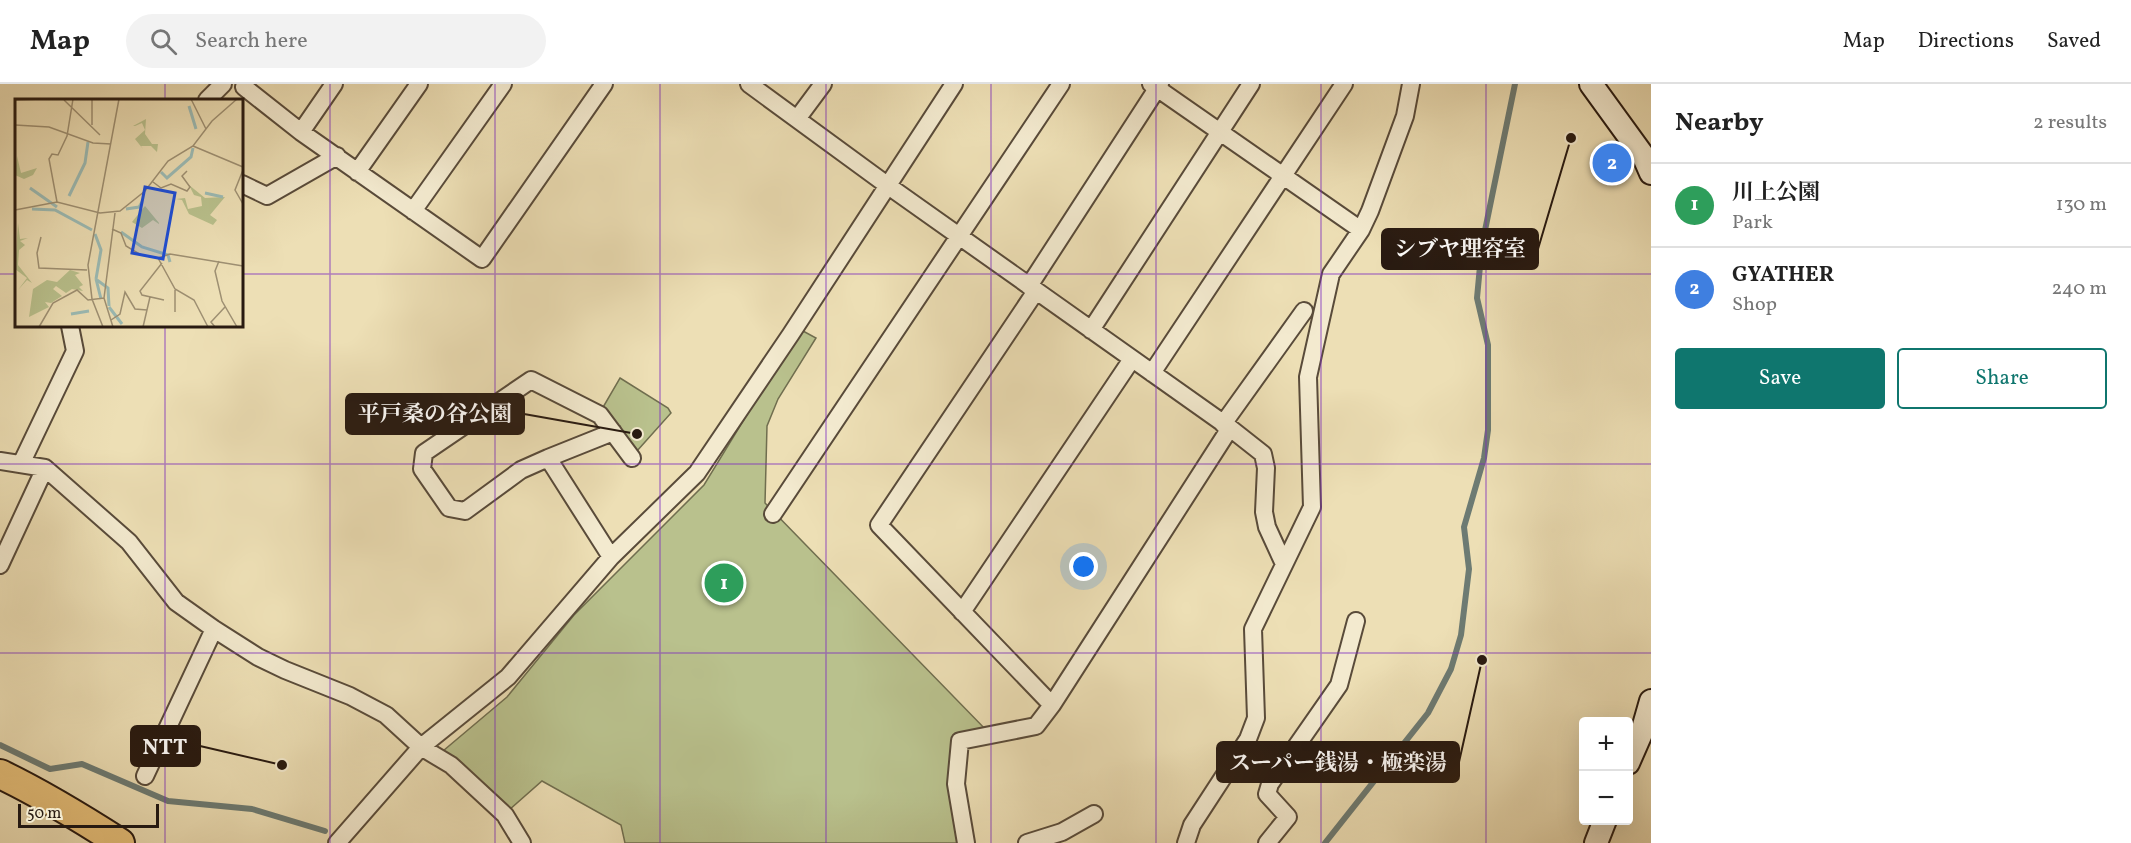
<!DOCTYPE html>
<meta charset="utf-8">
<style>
:root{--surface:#fff;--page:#f2f2f2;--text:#222;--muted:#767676;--line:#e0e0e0;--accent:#0f766e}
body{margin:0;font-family:Vollkorn,"Noto Serif JP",serif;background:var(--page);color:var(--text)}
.controls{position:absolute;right:18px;bottom:18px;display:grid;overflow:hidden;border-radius:6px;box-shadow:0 6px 24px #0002}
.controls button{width:54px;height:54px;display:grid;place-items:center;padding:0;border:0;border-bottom:2px solid var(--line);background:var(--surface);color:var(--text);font:30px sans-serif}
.scale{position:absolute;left:18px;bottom:15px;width:141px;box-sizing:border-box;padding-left:6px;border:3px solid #281a11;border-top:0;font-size:16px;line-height:21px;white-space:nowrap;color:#281a11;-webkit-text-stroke:4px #f3eacf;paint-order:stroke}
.you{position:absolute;left:1084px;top:483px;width:21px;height:21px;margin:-15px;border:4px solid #fff;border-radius:50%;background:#1a73e8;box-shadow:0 0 0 9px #1a73e833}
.badge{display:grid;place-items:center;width:39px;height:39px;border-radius:50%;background:var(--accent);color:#fff;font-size:20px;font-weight:700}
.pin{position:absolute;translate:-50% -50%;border:3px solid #fff;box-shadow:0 2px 6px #0006}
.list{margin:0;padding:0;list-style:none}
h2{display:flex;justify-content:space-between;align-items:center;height:78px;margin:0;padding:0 24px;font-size:26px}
h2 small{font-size:20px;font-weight:400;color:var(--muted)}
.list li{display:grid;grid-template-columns:39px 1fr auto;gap:18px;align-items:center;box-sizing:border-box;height:84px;padding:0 24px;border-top:2px solid var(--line)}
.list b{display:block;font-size:22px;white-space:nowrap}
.list p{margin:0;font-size:20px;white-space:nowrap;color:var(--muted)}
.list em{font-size:20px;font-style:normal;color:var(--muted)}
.actions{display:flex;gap:12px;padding:18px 24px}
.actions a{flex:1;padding:14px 0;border:2px solid var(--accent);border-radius:6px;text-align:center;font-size:21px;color:var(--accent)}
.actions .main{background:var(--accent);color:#fff}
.icon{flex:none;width:33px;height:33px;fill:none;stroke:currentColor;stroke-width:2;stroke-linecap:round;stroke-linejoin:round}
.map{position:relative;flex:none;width:1651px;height:759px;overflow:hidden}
header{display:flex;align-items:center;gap:36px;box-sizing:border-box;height:84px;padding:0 30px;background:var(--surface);border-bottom:2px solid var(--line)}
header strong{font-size:28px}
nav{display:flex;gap:33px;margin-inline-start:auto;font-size:21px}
.search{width:420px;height:54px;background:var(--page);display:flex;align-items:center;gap:15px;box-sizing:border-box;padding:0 21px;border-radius:33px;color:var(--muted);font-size:22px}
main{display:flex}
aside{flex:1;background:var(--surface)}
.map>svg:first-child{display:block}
.green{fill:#b9c18d;stroke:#706e4f;stroke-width:1.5}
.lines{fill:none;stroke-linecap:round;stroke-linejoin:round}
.stream{stroke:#6d7b73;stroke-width:6}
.street-casing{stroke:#594b3a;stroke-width:20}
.secondary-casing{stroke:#281a11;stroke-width:26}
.highway-casing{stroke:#281a11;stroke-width:32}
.street{stroke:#f3eacf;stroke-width:16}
.secondary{stroke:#f3eacf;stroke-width:22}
.highway{stroke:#e6c07a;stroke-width:28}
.grid{fill:none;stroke:#7b2cbf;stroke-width:1.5;stroke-opacity:0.55}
.inset-river{fill:none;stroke:#9bbbb5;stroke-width:3}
.inset-road{fill:none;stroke:#9e9073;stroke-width:1.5}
.view{fill:#1d4ed8;fill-opacity:0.15;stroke:#1d4ed8;stroke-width:3}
.inset-edge{fill:none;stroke:#281a11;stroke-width:3}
.leader{fill:none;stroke:#281a11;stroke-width:2}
.callout-dot{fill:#281a11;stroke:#f3eacf;stroke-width:2}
.callout{fill:#281a11;stroke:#281a11;stroke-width:2}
.callout-label{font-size:22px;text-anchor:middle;font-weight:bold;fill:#fff}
</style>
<header>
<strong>Map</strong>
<div class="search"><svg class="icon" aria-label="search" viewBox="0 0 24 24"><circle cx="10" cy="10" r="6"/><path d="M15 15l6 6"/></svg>Search here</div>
<nav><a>Map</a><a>Directions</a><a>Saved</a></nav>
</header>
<main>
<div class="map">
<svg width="1651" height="759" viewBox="0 0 1651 759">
<rect width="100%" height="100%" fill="#eddfb5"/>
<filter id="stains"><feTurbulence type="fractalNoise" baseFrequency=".00333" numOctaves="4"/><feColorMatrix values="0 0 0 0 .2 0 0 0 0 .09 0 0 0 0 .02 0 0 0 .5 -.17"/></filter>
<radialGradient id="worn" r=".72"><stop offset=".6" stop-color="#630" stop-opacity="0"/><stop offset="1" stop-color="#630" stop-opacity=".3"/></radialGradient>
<path class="green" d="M803,247L816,254L778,315L767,342L765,419L991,651L960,658L966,759H625L621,741L542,697L509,726L443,667L507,613L574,531L704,401L767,298Z
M620,294L668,324L671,329L636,368L602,325Z"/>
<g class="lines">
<path class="stream" d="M0,661L50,685L82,680L168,717L252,725L325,747
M1325,759L1428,629L1451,585L1461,551L1469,485L1464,443L1484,374L1488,346V261L1477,214L1482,161L1515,0"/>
<g class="street-casing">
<path id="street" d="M749,0L887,101L1230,344L1263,370L1266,384L1264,428L1267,443L1284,480
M1151,0L1361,146
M244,3L301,48L482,175L604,0
M207,16L223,0
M797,35L823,0
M301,48L334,0
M357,88L419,0
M242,100L267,112L337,72
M413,127L503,0
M1029,202L1160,0
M1036,207L879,441L1052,621
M1091,246L1251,0
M1152,289L1344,0
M1223,340L1304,227
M548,374L613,348
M0,377L45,384L129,458L176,518L214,545L258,573L285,586L350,612L386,631L421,663L451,681L505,731L522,759
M21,380L75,267L70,242
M773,430L1061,0
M611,473L548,374L521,386L465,427L449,424L422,385L424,369L531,296L600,331L632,374
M0,481L45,384
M962,528L1132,275
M145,692L214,545
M337,759L421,663L508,593L611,473L697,389L791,250L954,0
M966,759L956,700L960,657L1036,642L1052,621L1230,344
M1027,759L1062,748L1094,730
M1186,759L1192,741L1248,655L1256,634L1253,545L1312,423L1308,293L1331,190L1361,146L1370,127L1405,32L1411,0
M1267,759L1288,733L1267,710L1270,700L1339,601L1356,537"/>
</g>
<g class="secondary-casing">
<path id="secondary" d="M1591,0L1644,73L1651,89
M1628,679L1643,645L1651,617
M1596,759L1605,736"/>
</g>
<g class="highway-casing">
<path id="highway" d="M0,690C42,710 81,734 120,759"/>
</g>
<use href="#street" class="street"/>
<use href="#secondary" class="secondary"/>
<use href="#highway" class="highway"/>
</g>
<path class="grid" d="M165,0V16M330,0V759M495,0V759M660,0V759M826,0V759M991,0V759M1156,0V759M1321,0V759M1486,0V759M0,190H16M242,190H1651M165,242V759M0,380H1651M0,569H1651"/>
<g transform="translate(15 15)">
<rect width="228" height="228" fill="#eddfb5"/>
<path d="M131,20L130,35L137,45H143L142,53L136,47H126L128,50L120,40L130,31L127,24L120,27H118ZM2,57L6,74L22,69L18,76L9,80L0,76ZM174,86L190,99L210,98L195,116L202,121L198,126L174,115L167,101L161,100L170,99L173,110L187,107L186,98L179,96ZM130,107L144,124V125L138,121L127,129L117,123ZM3,124L5,140L13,139L5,142L10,146L4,151L3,166L17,184L12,181L3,191L12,179L0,170ZM55,171L65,174L60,176L68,186L64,188L68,192L57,190L51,194L41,187L38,190L47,197L36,204L30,203L34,208L14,218L18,190L32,181L42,183Z" fill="#b9c18d"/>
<path class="inset-river" d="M174,7L181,30M146,73L152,79L176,58L178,49M15,89L42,108M190,94L208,98M54,97L70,64L73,43M17,110L40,111L77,131M111,110L124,108L127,103M106,133L127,148L153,156L155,163M80,135L86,151L81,180M81,180L86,200M82,181L93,189L94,207M94,208L107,225M56,215L74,212"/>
<path class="inset-road" d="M176,0L191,30M0,1L27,0M49,1L85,36M0,26L34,28L78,44L96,45M77,26V0M178,47L228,68M228,71L220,91L228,105M138,83L146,89L156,85L172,92L175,88L167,77L172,72M42,103L34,60L37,55L43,56L52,37L58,0M0,111L42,103L85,114L105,112L130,92L153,62L178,47L197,22L222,0M97,130L106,134L111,147L126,156L143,159L155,155L228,167M26,138L22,154L24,169L72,171M143,159L160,190L179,201L193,228M204,162L200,172L207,202L222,228M147,164L125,192L127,196L149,201M89,199L100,114M160,213V191M96,221L105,215L110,193L120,210L132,211M24,228L38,204L62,191L73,201L89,199L98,228M88,228L77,200L73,166L104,0M128,228L135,198M200,228L196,223L210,208"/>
<path class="view" d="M130,88L160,94L148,160L117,154Z"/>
<rect width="228" height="228" class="inset-edge"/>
</g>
<path class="leader" d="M1571 54L1538 165M637 350L524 330M282 681L200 662M1482 576L1459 678"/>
<g class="callout-dot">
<circle cx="1571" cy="54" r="6"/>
<circle cx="637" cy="350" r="6"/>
<circle cx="282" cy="681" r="6"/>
<circle cx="1482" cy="576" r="6"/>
</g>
<g class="callout">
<rect x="1382" y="145" width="156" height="40" rx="6"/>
<rect x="346" y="310" width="178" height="40" rx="6"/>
<rect x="131" y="642" width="69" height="40" rx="6"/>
<rect x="1217" y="658" width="242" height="40" rx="6"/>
</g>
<g class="callout-label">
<text x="1460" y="172">シブヤ理容室</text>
<text x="435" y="337">平戸桑の谷公園</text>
<text x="165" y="670">NTT</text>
<text x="1338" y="686">スーパー銭湯・極楽湯</text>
</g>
<rect width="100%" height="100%" filter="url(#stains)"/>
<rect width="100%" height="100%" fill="url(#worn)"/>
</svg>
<div class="controls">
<button>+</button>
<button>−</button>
</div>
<div class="scale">50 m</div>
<div class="you"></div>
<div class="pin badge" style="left:724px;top:499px;background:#2e9e5b">1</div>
<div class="pin badge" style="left:1612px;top:79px;background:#3f7fe0">2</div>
</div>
<aside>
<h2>Nearby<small>2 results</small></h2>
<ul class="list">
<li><span class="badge" style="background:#2e9e5b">1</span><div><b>川上公園</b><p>Park</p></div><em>130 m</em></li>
<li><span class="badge" style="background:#3f7fe0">2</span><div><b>GYATHER</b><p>Shop</p></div><em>240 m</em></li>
</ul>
<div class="actions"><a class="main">Save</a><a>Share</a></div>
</aside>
</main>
